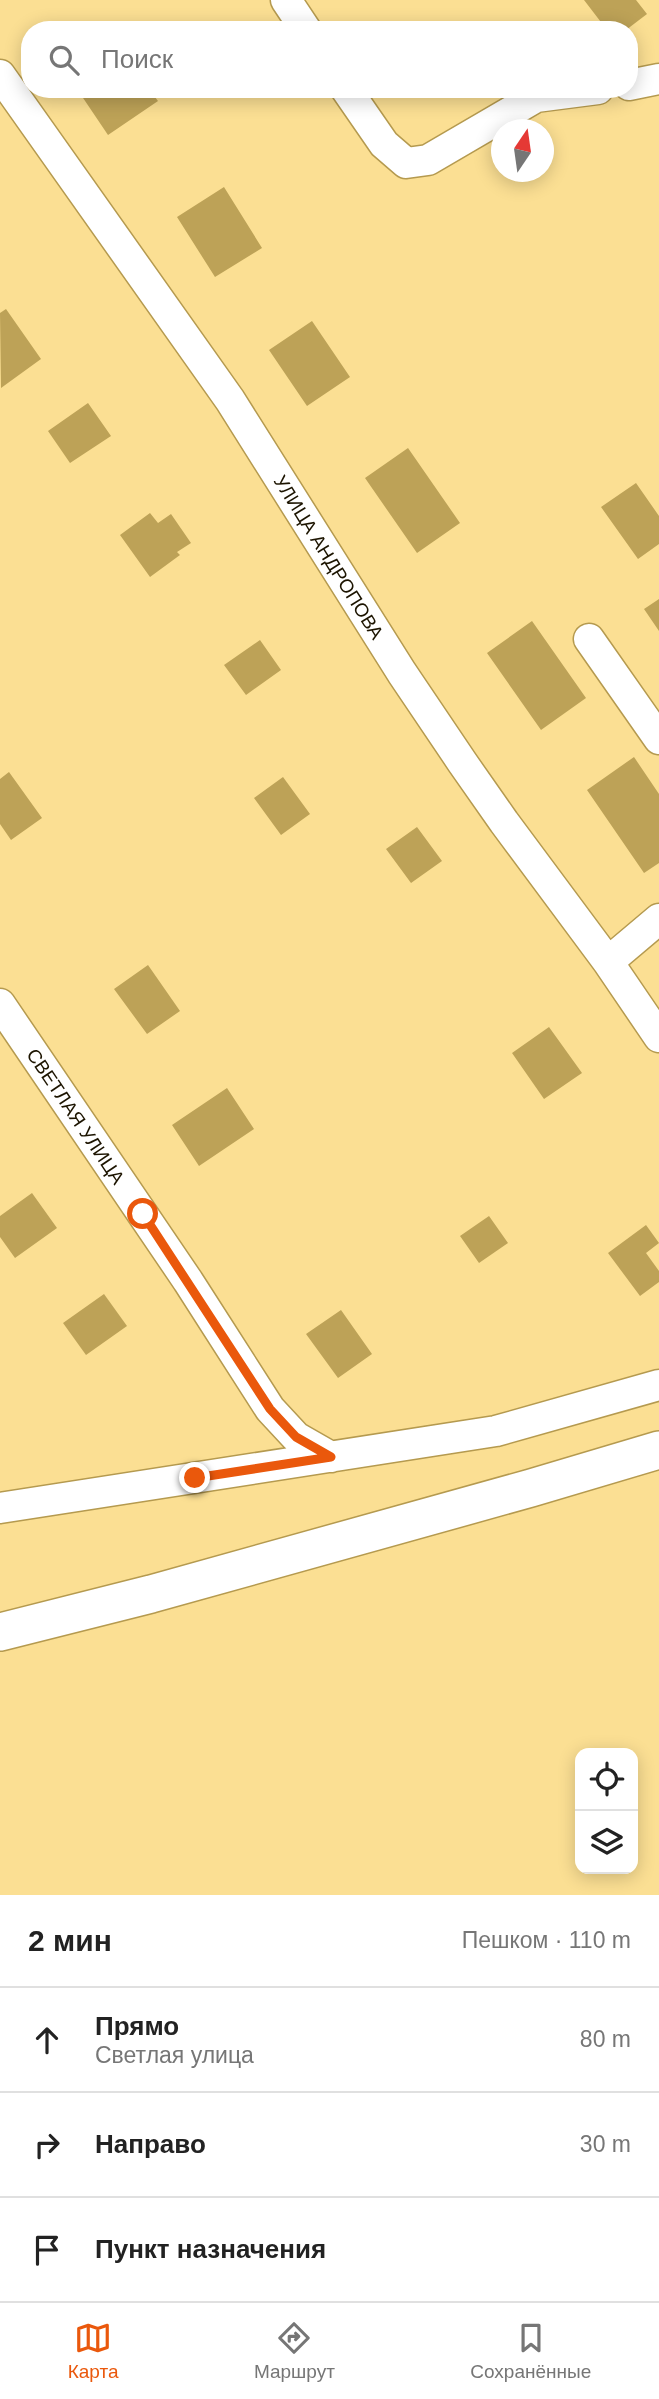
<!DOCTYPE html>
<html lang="ru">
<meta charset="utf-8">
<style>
:root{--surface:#fff;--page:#f2f2f2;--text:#222;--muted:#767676;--line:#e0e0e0;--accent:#ea580c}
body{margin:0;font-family:Arial,sans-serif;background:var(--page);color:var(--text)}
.controls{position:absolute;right:21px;bottom:21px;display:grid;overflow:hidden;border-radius:14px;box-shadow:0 4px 18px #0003}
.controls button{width:63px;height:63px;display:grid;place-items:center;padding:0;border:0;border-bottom:2px solid var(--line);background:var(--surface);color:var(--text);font:35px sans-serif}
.compass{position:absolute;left:491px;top:119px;width:63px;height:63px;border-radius:50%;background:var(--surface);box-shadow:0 4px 18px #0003;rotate:13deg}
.stop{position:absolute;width:21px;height:21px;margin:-16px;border:5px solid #ea580c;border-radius:50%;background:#fff}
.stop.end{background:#ea580c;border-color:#fff;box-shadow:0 2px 7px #0008}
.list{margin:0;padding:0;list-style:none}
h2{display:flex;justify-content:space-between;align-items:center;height:91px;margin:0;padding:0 28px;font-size:30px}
h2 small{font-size:23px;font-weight:400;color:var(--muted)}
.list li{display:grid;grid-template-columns:46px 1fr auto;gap:21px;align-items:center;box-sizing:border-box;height:105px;padding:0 28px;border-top:2px solid var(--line)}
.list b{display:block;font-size:26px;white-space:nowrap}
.list p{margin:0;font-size:23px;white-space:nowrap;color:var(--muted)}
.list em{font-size:23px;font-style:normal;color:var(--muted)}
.icon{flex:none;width:38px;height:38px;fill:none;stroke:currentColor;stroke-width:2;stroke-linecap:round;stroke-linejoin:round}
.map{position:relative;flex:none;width:659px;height:1895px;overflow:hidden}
.search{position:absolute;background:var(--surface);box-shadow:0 4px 18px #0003;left:21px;right:21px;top:21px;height:77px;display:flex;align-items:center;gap:18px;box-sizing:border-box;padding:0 24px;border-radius:28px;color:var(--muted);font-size:26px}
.sheet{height:406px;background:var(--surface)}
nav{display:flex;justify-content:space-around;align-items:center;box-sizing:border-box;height:98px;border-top:2px solid var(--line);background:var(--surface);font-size:19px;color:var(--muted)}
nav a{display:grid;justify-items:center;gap:4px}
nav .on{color:var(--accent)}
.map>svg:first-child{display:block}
.building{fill:#bda257}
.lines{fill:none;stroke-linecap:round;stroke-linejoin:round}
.minor-casing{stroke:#b59a4f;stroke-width:33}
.major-casing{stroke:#b59a4f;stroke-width:40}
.minor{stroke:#fff;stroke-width:30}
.major{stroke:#fff;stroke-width:37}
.route{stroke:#ea580c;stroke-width:9}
.labels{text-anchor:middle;stroke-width:7;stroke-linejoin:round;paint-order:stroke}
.street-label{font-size:19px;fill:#1c1400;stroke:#fff}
</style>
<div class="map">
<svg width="659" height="1895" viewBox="0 0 659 1895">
<rect width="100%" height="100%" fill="#fbdf93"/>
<path class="building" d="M584,0H636L647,14L626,30H607Z
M77,89H149L158,101L108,135Z
M224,187L262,248L215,277L177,217Z
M6,309L41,359L1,388L0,313Z
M312,321L350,377L307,406L269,350Z
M88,403L111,436L70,463L48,431Z
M408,448L460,523L417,553L365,478Z
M636,483L659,516V544L638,559L601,507Z
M150,513L158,523L171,514L191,543L177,552L180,555L150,577L120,535Z
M659,599V631L644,609Z
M532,621L586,698L541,730L487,653Z
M260,640L281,670L246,695L224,665Z
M634,757L659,794V863L644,873L587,790Z
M9,772L42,818L11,840L0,824V779Z
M283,777L310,814L281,835L254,798Z
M417,827L442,861L411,883L386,849Z
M148,965L180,1011L147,1034L114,989Z
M549,1027L582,1073L544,1099L512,1053Z
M227,1088L254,1129L199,1166L172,1125Z
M32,1193L57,1228L15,1258L0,1237V1216Z
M489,1216L508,1243L479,1263L460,1236Z
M646,1225L659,1243L646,1253L659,1271V1282L640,1296L608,1253Z
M104,1294L127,1326L86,1355L63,1323Z
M341,1310L372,1354L338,1378L306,1334Z"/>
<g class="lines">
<g class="minor-casing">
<path id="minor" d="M286,0L306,30
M0,75L230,400L402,673L462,762L504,822L608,962L659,1037
M629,85L659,79
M346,89L384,144L406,163L428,160L536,97L598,89
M589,639L659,739
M608,962L659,919
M0,1004L188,1281L270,1409L296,1437L331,1457
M0,1508L496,1431L659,1385"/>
</g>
<g class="major-casing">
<path id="major" d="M0,1632L151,1594L531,1488L659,1450"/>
</g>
<use href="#minor" class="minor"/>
<use href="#major" class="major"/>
</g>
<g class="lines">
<path class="route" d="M143,1214L270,1409L296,1437L331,1457L195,1478"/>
</g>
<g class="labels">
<g class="street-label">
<text transform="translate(329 557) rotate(58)" y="7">УЛИЦА АНДРОПОВА</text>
<text transform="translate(76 1116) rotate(56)" y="7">СВЕТЛАЯ УЛИЦА</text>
</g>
</g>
</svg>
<div class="controls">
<button><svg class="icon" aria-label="locate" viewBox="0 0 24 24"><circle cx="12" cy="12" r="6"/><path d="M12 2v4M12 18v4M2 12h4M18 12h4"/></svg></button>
<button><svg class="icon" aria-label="layers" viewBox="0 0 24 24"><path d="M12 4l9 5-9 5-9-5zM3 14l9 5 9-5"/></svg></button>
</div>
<svg class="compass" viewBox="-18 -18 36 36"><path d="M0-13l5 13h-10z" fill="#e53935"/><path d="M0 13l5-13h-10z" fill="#767676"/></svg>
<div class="stop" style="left:143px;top:1214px"></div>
<div class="stop end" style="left:195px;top:1478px"></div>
<div class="search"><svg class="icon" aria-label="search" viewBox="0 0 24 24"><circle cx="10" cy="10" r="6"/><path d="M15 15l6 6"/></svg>Поиск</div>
</div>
<section class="sheet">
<h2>2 мин<small>Пешком · 110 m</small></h2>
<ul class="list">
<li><svg class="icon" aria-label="ahead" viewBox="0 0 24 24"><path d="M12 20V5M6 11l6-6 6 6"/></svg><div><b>Прямо</b><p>Светлая улица</p></div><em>80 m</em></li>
<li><svg class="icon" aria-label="right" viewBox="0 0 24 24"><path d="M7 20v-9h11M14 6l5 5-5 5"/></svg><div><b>Направо</b></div><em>30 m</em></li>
<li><svg class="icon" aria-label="arrive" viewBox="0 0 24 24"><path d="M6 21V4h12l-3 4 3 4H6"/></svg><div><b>Пункт назначения</b></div></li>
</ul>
</section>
<nav>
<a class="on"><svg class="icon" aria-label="map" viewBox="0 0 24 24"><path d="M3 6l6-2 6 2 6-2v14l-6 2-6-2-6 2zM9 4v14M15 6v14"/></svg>Карта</a>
<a><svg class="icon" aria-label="directions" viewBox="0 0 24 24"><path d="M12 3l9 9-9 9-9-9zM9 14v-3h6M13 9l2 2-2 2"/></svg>Маршрут</a>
<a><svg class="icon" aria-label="saved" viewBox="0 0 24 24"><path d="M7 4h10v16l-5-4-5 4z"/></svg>Сохранённые</a>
</nav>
